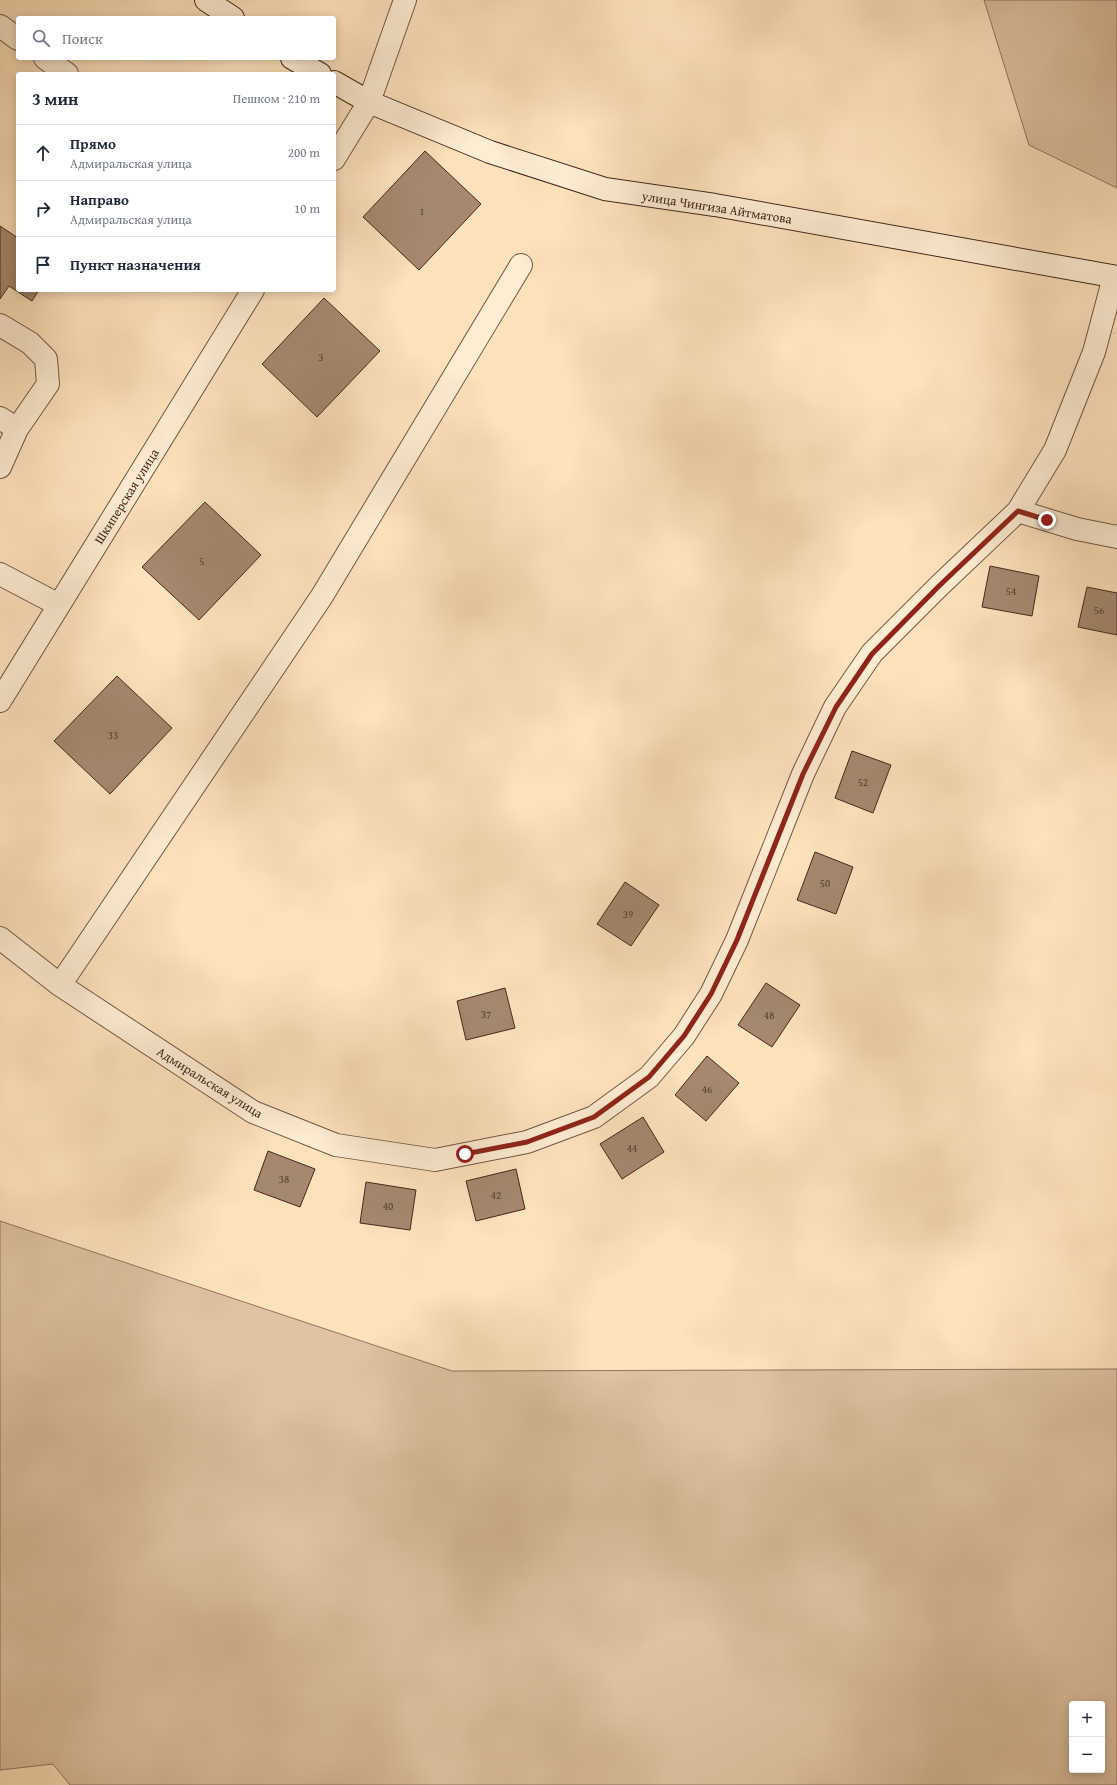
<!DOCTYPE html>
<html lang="ru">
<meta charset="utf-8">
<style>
:root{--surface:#fff;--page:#f2f2f3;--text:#1f2937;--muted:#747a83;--line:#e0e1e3}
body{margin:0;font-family:"Gentium Book Plus",serif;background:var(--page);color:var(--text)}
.controls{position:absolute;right:12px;bottom:12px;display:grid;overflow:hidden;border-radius:4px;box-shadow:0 2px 10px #0003}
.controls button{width:36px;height:36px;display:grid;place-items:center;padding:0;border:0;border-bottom:1px solid var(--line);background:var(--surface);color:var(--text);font:20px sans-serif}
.stop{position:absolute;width:12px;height:12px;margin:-9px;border:3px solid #8f2418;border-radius:50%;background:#fff}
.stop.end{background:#8f2418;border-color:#fff;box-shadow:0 1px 4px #0008}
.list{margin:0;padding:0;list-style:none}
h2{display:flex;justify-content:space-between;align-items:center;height:52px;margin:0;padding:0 16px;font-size:17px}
h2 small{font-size:13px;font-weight:400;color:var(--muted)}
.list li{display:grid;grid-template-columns:26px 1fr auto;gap:12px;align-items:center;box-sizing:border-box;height:56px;padding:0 16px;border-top:1px solid var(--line)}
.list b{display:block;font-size:15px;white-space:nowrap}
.list p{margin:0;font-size:13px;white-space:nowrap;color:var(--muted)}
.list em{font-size:13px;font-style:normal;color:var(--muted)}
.icon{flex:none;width:22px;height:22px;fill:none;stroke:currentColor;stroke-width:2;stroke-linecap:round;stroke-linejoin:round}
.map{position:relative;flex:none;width:1117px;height:1785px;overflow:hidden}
.search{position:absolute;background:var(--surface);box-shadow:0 2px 10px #0003;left:16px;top:16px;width:320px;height:44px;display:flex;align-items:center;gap:10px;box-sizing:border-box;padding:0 14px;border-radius:4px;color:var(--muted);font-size:15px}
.panel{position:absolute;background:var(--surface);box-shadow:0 2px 10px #0003;left:16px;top:72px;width:320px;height:220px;border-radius:4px}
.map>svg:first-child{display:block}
.green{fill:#dec2a1;stroke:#907560;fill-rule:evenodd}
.building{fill:#a48970;stroke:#42281e}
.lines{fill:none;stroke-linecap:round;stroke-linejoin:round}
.street-casing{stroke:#715646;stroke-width:24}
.secondary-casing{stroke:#42281e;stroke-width:24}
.street{stroke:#feecd3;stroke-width:22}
.secondary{stroke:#feecd3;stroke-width:22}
.route{stroke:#8f2418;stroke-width:5}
.labels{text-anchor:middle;stroke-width:3.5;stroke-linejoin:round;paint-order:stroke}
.number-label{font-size:11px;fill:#5a4032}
.street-label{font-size:13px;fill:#42281e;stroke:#feecd3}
</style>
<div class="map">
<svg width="1117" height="1785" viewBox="0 0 1117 1785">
<rect width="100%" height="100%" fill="#fee2bc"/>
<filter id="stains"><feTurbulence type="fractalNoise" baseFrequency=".005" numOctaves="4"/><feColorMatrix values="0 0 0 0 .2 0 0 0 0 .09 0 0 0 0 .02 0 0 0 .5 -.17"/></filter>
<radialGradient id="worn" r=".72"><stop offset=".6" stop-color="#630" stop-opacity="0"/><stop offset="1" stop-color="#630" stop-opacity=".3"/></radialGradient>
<path class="green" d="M984,0H1117V188L1029,145Z
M0,1221L452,1371L1117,1369V1785H70L53,1764L0,1770ZM1072,1704H1102V1770H1072Z"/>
<path class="building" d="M425,151L481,204L419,270L363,217Z
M0,226L18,238V290H39L32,301L9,286L0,299Z
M324,298L380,351L317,417L262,364Z
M205,502L261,555L199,620L142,567Z
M990,566L1039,576L1032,616L982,607Z
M1087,587L1117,593V635L1078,627Z
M117,676L172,728L110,794L54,741Z
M852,751L891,765L873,813L835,798Z
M815,852L853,867L836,914L797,900Z
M625,882L659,905L631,946L597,924Z
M766,983L800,1005L772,1047L738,1025Z
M505,988L515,1028L466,1040L457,1001Z
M707,1056L739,1083L706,1121L675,1095Z
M643,1117L664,1152L622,1179L600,1144Z
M268,1151L315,1169L300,1207L254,1190Z
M516,1169L525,1209L476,1221L466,1181Z
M366,1182L416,1190L410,1230L360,1223Z"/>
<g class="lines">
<g class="street-casing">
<path id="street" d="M0,26L18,39
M45,58L67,74
M334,159L369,102L405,0
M0,325L30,343L46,359L48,384L17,429L0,467
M0,418L17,429
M1018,511L1055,450L1094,352L1114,277
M0,574L59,605
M0,701L253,290
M0,938L60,985L253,1112L336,1145L435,1160L527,1142L594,1117L649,1077L684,1036L711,994L737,940L803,774L835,707L872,653L939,586L1018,511L1077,529L1117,537
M60,985L322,596L521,265"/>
</g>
<g class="secondary-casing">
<path id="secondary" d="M206,0L233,18
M292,58L320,74
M334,82L369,102L490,152L605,189L715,205L1117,277"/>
</g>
<use href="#street" class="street"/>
<use href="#secondary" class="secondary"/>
</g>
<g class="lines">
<path class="route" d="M465,1154L527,1142L594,1117L649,1077L684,1036L711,994L737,940L803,774L836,707L872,654L939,586L1018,511L1047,520"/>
</g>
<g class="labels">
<g class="number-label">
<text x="422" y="215">1</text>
<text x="321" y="361">3</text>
<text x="202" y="565">5</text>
<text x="1011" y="595">54</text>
<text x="1099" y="614">56</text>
<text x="113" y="739">33</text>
<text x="863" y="786">52</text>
<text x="825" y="887">50</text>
<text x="628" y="918">39</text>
<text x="486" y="1018">37</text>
<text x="769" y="1019">48</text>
<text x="707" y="1093">46</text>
<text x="632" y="1152">44</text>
<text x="284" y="1183">38</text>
<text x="496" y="1199">42</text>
<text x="388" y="1210">40</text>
</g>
<g class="street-label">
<text transform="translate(717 207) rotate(9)" y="5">улица Чингиза Айтматова</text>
<text transform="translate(126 496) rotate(-58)" y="5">Шкиперская улица</text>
<text transform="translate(210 1082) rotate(32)" y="5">Адмиральская улица</text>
</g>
</g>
<rect width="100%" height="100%" filter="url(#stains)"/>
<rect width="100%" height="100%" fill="url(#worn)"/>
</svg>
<div class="controls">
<button>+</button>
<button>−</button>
</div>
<div class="stop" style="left:465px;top:1154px"></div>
<div class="stop end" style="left:1047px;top:520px"></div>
<div class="search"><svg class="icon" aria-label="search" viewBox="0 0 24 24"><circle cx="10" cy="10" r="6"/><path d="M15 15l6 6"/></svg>Поиск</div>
<section class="panel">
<h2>3 мин<small>Пешком · 210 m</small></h2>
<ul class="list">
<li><svg class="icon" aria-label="ahead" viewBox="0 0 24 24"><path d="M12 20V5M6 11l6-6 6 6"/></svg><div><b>Прямо</b><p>Адмиральская улица</p></div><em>200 m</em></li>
<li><svg class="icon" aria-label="right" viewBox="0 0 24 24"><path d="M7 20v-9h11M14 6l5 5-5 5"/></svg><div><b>Направо</b><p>Адмиральская улица</p></div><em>10 m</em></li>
<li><svg class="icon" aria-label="arrive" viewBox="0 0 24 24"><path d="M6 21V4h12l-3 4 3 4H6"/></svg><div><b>Пункт назначения</b></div></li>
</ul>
</section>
</div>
